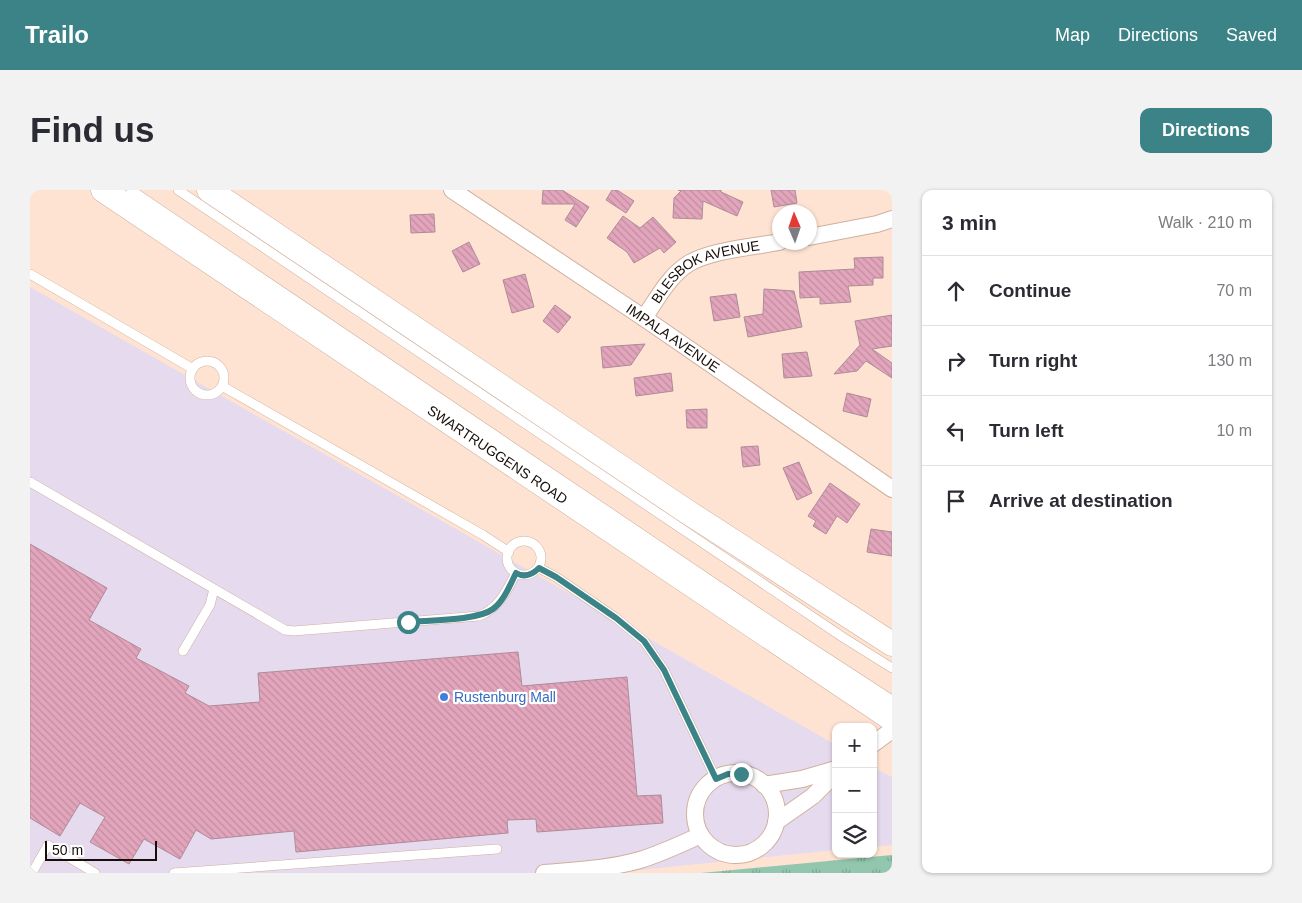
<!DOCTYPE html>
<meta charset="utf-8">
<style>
:root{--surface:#fff;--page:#f2f2f3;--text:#2b2b33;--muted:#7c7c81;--line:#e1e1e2;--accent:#3b8387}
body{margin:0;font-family:Helvetica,sans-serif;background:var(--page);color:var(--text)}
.controls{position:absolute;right:15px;bottom:15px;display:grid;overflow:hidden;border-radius:10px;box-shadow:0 1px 4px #0004}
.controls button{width:45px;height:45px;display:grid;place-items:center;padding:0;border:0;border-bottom:1px solid var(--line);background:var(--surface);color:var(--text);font:25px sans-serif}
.compass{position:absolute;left:742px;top:15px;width:45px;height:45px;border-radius:50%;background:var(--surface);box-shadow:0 1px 4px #0004;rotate:358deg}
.scale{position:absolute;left:15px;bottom:12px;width:112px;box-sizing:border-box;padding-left:5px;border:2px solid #180d07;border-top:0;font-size:14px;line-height:18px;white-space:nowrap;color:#180d07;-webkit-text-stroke:4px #fff;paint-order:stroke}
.stop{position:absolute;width:15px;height:15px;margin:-11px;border:4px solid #3b8387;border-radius:50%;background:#fff}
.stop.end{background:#3b8387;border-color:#fff;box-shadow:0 1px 5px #0008}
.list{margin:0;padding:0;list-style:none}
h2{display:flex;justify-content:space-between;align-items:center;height:65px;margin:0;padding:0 20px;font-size:21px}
h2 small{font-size:16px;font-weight:400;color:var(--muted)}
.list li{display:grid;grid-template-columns:32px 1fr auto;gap:15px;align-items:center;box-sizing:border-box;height:70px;padding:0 20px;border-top:1px solid var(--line)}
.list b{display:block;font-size:19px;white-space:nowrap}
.list em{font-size:16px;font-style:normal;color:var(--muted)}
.icon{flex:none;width:28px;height:28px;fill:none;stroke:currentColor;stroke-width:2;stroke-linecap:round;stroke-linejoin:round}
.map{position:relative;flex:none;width:862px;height:683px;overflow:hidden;border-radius:10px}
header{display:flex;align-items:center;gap:30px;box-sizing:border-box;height:70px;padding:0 25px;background:var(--accent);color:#fff}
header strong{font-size:24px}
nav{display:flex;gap:28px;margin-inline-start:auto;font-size:18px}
.intro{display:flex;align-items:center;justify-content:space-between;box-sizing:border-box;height:120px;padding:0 30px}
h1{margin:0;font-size:35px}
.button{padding:12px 22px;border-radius:10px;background:var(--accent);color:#fff;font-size:18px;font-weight:700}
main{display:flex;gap:30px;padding:0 30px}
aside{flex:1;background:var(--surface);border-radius:10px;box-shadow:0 1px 4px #0004}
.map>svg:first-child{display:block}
.commercial{fill:#e6daee}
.grass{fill:url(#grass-tufts)}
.building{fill:url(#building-back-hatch);stroke:#ae8b97}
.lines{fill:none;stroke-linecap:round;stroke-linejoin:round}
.service-casing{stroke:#d0b09d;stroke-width:10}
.minor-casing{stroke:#d0b09d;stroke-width:18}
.secondary-casing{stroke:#d0b09d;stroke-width:25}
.service{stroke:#fff;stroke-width:9}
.minor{stroke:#fff;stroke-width:16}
.secondary{stroke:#fff;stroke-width:24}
.route{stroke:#3b8387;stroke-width:6}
.shop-dot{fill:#3f7fe0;stroke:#fff;stroke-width:2}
.labels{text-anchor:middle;stroke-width:4.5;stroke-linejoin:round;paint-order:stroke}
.street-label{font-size:14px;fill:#180d07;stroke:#fff}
.shop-label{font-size:14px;fill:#366cbe;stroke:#fff;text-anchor:start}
</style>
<header>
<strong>Trailo</strong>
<nav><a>Map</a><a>Directions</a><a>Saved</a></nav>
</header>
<div class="intro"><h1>Find us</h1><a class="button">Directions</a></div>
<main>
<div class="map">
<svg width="862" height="683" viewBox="0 0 862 683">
<defs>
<pattern id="grass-tufts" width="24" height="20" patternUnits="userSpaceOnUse" patternTransform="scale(1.25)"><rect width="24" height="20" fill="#92c6ae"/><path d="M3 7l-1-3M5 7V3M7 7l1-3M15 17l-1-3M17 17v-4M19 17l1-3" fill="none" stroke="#7da994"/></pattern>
<pattern id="building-back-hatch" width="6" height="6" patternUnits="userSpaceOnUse" patternTransform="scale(1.25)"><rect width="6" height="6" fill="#e2a5bc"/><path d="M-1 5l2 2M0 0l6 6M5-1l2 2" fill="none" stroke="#c18da0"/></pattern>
</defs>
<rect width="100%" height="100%" fill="#fee3d3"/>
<path class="commercial" d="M0,97L806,555V660L580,683H0Z
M843,577L862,587V655L843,657Z"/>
<path class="grass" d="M862,665V683H671Z"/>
<path class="building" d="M513,0H532L559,17L546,37L535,30L545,14H512Z
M582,0H587L604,11L596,23L576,10Z
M648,0H691V2L713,12L707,26L673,11L672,29L643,28L644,8L651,1Z
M741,0H765L767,13L744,17Z
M404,24L405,42L381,43L380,25Z
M593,26L610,38L623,27L646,52L634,63L630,58L604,73L597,62L577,48Z
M439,52L450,74L433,82L422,61Z
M853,67V88H843V95L818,96L821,112L790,114V107L770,108L769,82L825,79L824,68Z
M495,84L504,117L482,123L473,90Z
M734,99L764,101L772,137L718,147L714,127L733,124Z
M706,104L710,127L684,131L680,107Z
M525,115L541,127L528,143L513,131Z
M862,125V156L842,159L862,173V188L836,171L827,181L804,184L830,155L825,131Z
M615,154L601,175L573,178L571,157Z
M777,162L782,186L754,188L752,164Z
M641,183L643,201L606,206L604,188Z
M817,203L841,209L837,227L813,221Z
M677,219V238H657L656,220Z
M728,256L730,275L713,277L711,257Z
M769,272L782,303L767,310L753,278Z
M800,293L830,314L817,333L807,326L796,344L783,336L786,331L778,326Z
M841,339L862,342V366L837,362Z
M0,354L77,398L59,430L111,459L106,468L159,496L155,503L179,516L230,512L228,483L488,462L492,496L597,487L607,606L631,605L633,633L507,642L506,629L477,630L478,643L266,662L264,641L181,649L166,640L150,669L114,649L99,674L60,652L75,627L50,613L30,646L0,628Z"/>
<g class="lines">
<g class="service-casing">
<path id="service" d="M101,0L748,436L862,510
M148,0L814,448L862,478
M0,84L163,179
M160 188a17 17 0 1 1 34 0a17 17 0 1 1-34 0Z
M192,196L453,345L479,362
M0,292L255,440L264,441L449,426C470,417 476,402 486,383
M477 368a17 17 0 1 1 34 0a17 17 0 1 1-34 0Z
M509,378L526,387L586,428L614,451L634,480L686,589
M153,461L180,415L184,399
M2,683L18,655L65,683
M144,683L467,659"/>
</g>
<g class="minor-casing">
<g id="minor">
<path id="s1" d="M422,0L614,128L862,299"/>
<path d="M779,47L847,34L862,29"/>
<path id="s2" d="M614,128C627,109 639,86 658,74C680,60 724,57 749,52"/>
<path d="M843,554L862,540"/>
<circle cx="706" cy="624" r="41"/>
<path d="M734,595L772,589L806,579"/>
<path d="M746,632L783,606L806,583"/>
<path d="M514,683C546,680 578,679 610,670C630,664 651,654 671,645"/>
</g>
</g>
<g class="secondary-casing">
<g id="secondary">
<path id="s3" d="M73,0L862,529"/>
<path d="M179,0L653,319L862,454"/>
</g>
</g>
<use href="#service" class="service"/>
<use href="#minor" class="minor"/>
<use href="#secondary" class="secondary"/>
</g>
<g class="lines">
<path class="route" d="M378,432C398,430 447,431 463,419C474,411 480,395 486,383C495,388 503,384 509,378L526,387L586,428L614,451L634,480L686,589L698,584H711"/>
</g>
<circle class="shop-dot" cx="414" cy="507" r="5"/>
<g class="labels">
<g class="street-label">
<text dy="5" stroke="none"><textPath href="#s2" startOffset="82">BLESBOK AVENUE</textPath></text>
<text dy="5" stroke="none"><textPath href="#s1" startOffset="266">IMPALA AVENUE</textPath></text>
<text dy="5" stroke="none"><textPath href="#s3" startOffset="475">SWARTRUGGENS ROAD</textPath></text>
</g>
<g class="shop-label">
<text x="424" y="512">Rustenburg Mall</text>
</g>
</g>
</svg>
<div class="controls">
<button>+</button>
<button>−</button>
<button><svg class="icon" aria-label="layers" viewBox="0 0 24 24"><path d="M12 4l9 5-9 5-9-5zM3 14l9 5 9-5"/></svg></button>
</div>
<svg class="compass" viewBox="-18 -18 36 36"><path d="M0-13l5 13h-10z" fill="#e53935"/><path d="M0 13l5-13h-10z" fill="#7c7c81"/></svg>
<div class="scale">50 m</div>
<div class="stop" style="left:378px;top:432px"></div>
<div class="stop end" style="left:711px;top:584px"></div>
</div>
<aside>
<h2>3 min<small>Walk · 210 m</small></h2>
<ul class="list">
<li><svg class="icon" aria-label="ahead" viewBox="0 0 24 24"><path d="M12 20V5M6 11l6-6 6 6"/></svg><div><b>Continue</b></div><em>70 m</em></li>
<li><svg class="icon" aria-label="right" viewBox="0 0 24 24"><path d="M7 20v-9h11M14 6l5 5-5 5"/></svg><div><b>Turn right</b></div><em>130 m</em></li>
<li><svg class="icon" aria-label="left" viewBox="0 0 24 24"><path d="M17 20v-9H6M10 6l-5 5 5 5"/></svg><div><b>Turn left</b></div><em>10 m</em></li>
<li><svg class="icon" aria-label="arrive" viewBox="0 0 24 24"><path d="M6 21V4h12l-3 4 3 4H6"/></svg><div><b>Arrive at destination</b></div></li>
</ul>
</aside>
</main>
